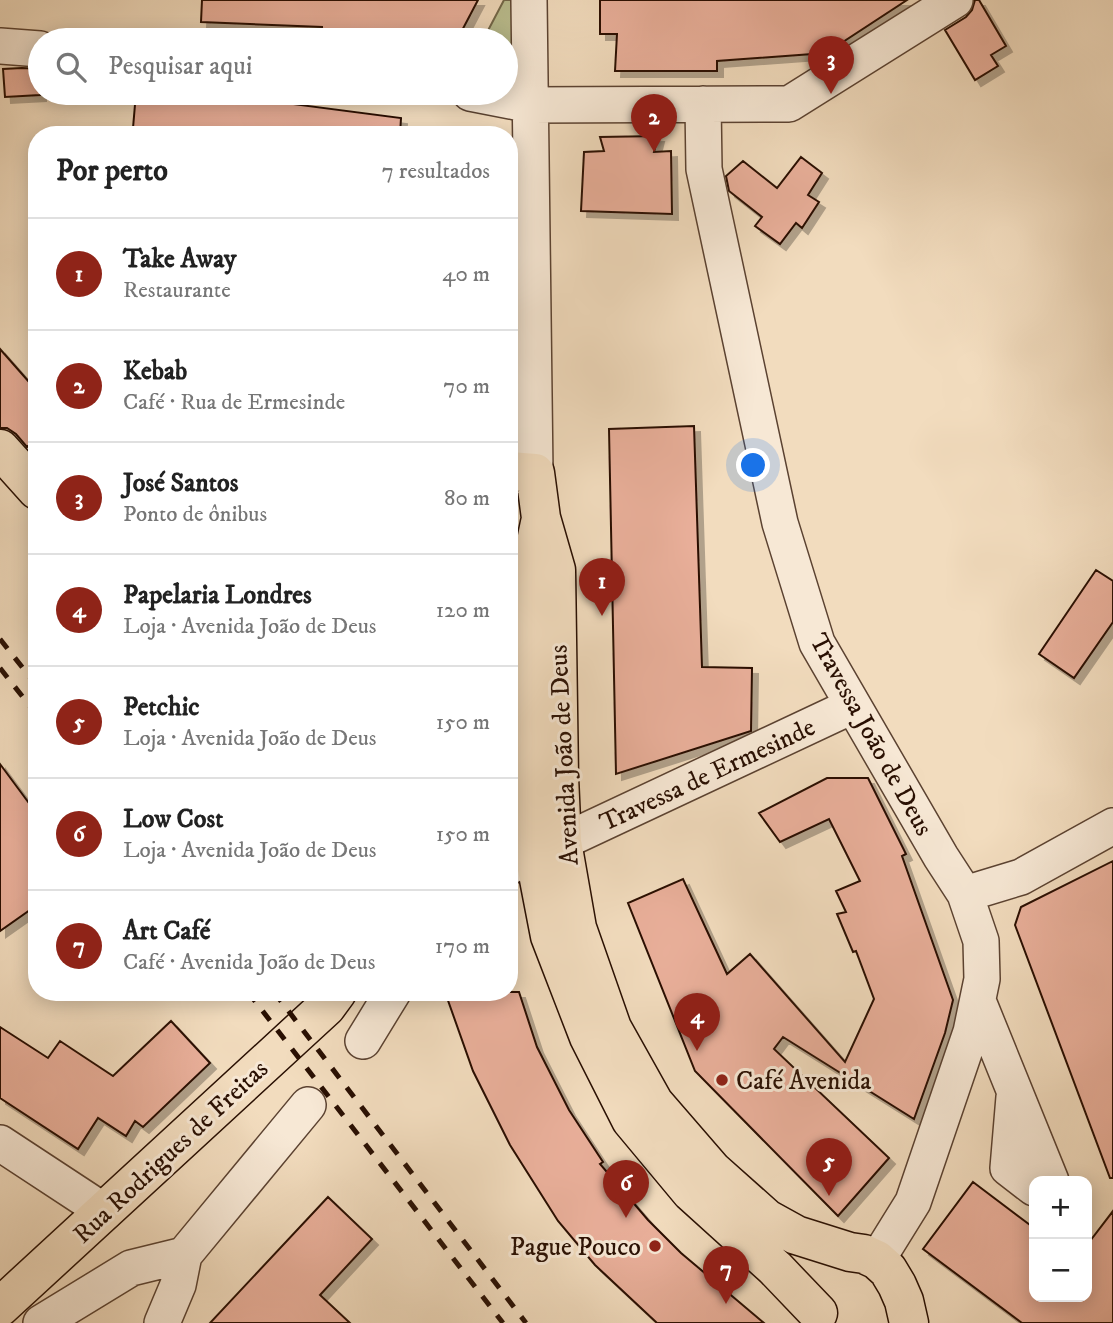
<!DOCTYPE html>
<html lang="pt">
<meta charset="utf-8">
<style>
:root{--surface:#fff;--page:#f2f2f2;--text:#222;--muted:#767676;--line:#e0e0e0;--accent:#8f2418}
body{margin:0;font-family:"IM FELL DW Pica",serif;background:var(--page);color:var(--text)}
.controls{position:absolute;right:21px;bottom:21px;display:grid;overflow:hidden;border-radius:14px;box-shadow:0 4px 18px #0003}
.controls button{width:63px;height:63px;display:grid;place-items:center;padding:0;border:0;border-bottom:2px solid var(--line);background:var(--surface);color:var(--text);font:35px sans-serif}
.you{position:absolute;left:754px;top:466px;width:24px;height:24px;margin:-18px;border:5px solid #fff;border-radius:50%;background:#1a73e8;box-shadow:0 0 0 10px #1a73e833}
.badge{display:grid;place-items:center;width:46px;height:46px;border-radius:50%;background:var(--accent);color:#fff;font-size:23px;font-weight:700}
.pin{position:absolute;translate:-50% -58px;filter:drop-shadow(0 2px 4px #0008)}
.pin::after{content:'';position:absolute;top:37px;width:24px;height:21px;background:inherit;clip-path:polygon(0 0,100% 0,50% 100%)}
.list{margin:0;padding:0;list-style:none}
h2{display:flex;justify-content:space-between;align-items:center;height:91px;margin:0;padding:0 28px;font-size:30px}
h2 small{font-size:23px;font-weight:400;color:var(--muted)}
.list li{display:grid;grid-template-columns:46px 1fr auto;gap:21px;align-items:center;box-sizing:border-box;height:112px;padding:0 28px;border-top:2px solid var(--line)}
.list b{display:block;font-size:26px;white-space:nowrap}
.list p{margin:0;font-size:23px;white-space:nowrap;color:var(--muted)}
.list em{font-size:23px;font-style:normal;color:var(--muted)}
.icon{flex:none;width:38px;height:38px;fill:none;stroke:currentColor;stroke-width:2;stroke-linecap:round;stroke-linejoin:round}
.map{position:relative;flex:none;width:1113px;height:1323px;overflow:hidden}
.search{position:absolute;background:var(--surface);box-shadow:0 4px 18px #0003;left:28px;top:28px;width:490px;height:77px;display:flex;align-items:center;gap:18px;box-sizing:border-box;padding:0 24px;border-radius:38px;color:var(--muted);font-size:26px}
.panel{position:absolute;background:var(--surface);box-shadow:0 4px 18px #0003;left:28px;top:126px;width:490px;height:875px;border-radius:28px}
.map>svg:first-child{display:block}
.green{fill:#bbc091;stroke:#72684a;stroke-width:2}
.building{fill:#e9af9a;stroke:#290f02;stroke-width:2;filter:url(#shadow)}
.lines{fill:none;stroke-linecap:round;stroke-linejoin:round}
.minor-casing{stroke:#5b4231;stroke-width:38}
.major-casing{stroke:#290f02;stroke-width:41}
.minor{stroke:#f7e8d5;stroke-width:35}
.major{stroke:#f2dcbe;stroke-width:38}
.rail{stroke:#290f02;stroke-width:5;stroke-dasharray:12 12;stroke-linecap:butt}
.poi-dot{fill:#8f2418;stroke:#f7e8d5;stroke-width:2.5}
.labels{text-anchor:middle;stroke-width:6;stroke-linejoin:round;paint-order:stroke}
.street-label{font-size:26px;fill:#290f02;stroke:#f7e8d5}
.poi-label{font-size:26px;fill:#290f02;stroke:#f7e8d5;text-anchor:start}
</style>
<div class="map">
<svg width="1113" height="1323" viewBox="0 0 1113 1323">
<defs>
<filter id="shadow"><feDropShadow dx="6" dy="6" stdDeviation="0" flood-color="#0004"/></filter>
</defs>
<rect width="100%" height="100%" fill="#f2dcbe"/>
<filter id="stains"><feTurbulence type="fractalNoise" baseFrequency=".00286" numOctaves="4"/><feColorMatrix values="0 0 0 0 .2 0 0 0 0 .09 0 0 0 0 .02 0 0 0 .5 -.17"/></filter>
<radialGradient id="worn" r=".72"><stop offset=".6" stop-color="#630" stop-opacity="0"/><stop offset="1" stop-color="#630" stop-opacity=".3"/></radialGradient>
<path class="green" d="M504,0H521L517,75L512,82L506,84V40H483Z"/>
<path class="building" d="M202,0H478L457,40H396L322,31V27L201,22Z
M600,0H907L826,53L717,61V71H615L617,34H600Z
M975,0H979L1006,46L991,55L998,66L975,80L945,30L966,17L972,10Z
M22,68L40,69V95L5,97L3,69Z
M136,93H278L277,102L401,118L400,135H202L133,128Z
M658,136L654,152L671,151L672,214L581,211L584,152L604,151L600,137Z
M801,157L822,173L808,195L819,202L802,228L796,223L780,244L755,226L762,217L729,191L726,176L743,161L777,188Z
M0,349L37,391V438L27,447L16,434L7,428H0Z
M694,426L702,667L752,668L751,731L616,774L609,429Z
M1096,570L1113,581V622L1074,678L1039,654Z
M0,764L37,814V905L0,931Z
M827,778H868L906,854L902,856L953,1000L945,1033L914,1119L783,1037L774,1049L889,1158L838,1216L695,1071L628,903L683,879L727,974L750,954L845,1062L874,999L856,951L853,952L837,914L846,912L836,891L860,881L829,819L780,842L759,813Z
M1113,861V1178H1110L1015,925L1021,907Z
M445,992H519L537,1047L569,1110L603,1162L600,1164L648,1220L681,1253L764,1323H657L595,1265L558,1221L510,1145L473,1071Z
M171,1021L210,1063L143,1127L135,1121L126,1136L98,1118L78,1149L0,1098V1027L48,1058L60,1041L113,1076Z
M973,1182L1034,1228V1297H1087V1245L1113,1211V1323H1022L923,1249Z
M328,1197L372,1239L320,1295L350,1323H210Z"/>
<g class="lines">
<g class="minor-casing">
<path id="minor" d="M529,0L535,473
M0,46L40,49
M470,93L531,105L789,104L955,0
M703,104L704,169L780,523L817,643L941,857L965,894L981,941L982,979L971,1032L913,1202L877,1260
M562,842L852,706
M509,867L533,848
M965,894L1021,877L1113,826
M978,1001L1051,1181
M363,1041L393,992
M1014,1097L1008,1168L1034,1188
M0,1143L105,1212
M41,1323L131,1268L184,1255L308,1105
M162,1323L178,1285L184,1255"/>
</g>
<g class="major-casing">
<path id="major" d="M0,449L37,490
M509,471L535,473L541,518L556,570L559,777L562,842L577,928L612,1028L654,1103L712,1170L767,1219L796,1235L850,1252L864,1254L877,1260L888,1270L897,1285L904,1301L909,1323
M540,523L529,575L526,751L533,848L550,936L589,1037L631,1120L691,1192L775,1268L818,1313
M0,1307L326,1007L337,992"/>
</g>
<use href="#minor" class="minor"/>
<use href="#major" class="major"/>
<path class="rail" d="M0,639L37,686
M0,668L37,715
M248,992L503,1323
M274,992L526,1323"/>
</g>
<g class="poi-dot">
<circle cx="722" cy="1080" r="7"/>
<circle cx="655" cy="1246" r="7"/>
</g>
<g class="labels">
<g class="street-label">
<text transform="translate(872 734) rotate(61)" y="9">Travessa João de Deus</text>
<text transform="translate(563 755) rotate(-93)" y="9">Avenida João de Deus</text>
<text transform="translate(707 774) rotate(-25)" y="9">Travessa de Ermesinde</text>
<text transform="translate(170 1151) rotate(-43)" y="9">Rua Rodrigues de Freitas</text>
</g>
<g class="poi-label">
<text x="736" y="1089">Café Avenida</text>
<text x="641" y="1255" text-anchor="end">Pague Pouco</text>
</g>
</g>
<rect width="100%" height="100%" filter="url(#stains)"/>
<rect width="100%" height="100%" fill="url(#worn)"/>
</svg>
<div class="controls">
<button>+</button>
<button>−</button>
</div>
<div class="you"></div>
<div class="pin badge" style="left:602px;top:616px">1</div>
<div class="pin badge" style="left:654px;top:152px">2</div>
<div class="pin badge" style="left:831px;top:94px">3</div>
<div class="pin badge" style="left:697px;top:1051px">4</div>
<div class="pin badge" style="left:829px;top:1196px">5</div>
<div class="pin badge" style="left:626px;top:1218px">6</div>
<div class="pin badge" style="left:726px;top:1304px">7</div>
<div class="search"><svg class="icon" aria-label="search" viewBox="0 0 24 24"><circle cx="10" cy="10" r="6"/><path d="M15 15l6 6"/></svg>Pesquisar aqui</div>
<section class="panel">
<h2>Por perto<small>7 resultados</small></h2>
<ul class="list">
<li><span class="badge">1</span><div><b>Take Away</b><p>Restaurante</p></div><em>40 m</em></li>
<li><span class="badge">2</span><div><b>Kebab</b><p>Café · Rua de Ermesinde</p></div><em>70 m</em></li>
<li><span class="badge">3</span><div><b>José Santos</b><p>Ponto de ônibus</p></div><em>80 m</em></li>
<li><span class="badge">4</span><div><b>Papelaria Londres</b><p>Loja · Avenida João de Deus</p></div><em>120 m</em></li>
<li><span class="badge">5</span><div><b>Petchic</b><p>Loja · Avenida João de Deus</p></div><em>150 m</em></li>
<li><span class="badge">6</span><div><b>Low Cost</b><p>Loja · Avenida João de Deus</p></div><em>150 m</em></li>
<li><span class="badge">7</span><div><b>Art Café</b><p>Café · Avenida João de Deus</p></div><em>170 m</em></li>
</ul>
</section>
</div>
